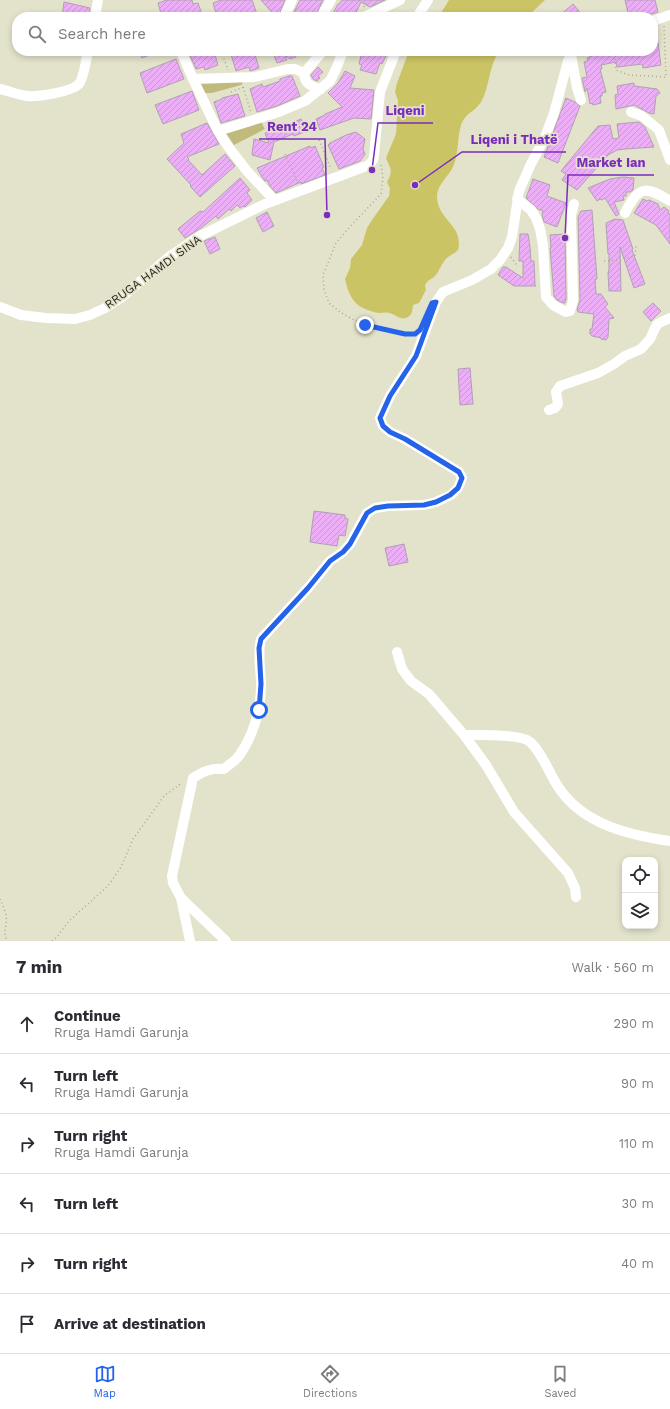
<!DOCTYPE html>
<meta charset="utf-8">
<style>
:root{--surface:#fff;--page:#f7f7f7;--text:#2b2b33;--muted:#7c7c81;--line:#e1e1e2;--accent:#2563eb}
body{margin:0;font-family:"Work Sans",sans-serif;background:var(--page);color:var(--text)}
.controls{position:absolute;right:12px;bottom:12px;display:grid;overflow:hidden;border-radius:8px;box-shadow:0 2px 6px #0003}
.controls button{width:36px;height:36px;display:grid;place-items:center;padding:0;border:0;border-bottom:1px solid var(--line);background:var(--surface);color:var(--text);font:20px sans-serif}
.stop{position:absolute;width:12px;height:12px;margin:-9px;border:3px solid #2563eb;border-radius:50%;background:#fff}
.stop.end{background:#2563eb;border-color:#fff;box-shadow:0 1px 4px #0008}
.list{margin:0;padding:0;list-style:none}
h2{display:flex;justify-content:space-between;align-items:center;height:52px;margin:0;padding:0 16px;font-size:17px}
h2 small{font-size:13px;font-weight:400;color:var(--muted)}
.list li{display:grid;grid-template-columns:26px 1fr auto;gap:12px;align-items:center;box-sizing:border-box;height:60px;padding:0 16px;border-top:1px solid var(--line)}
.list b{display:block;font-size:15px;white-space:nowrap}
.list p{margin:0;font-size:13px;white-space:nowrap;color:var(--muted)}
.list em{font-size:13px;font-style:normal;color:var(--muted)}
.icon{flex:none;width:22px;height:22px;fill:none;stroke:currentColor;stroke-width:2;stroke-linecap:round;stroke-linejoin:round}
.map{position:relative;flex:none;width:670px;height:941px;overflow:hidden}
.search{position:absolute;background:var(--surface);box-shadow:0 2px 6px #0003;left:12px;right:12px;top:12px;height:44px;display:flex;align-items:center;gap:10px;box-sizing:border-box;padding:0 14px;border-radius:16px;color:var(--muted);font-size:15px}
.sheet{height:412px;background:var(--surface)}
nav{display:flex;justify-content:space-around;align-items:center;box-sizing:border-box;height:56px;border-top:1px solid var(--line);background:var(--surface);font-size:11px;color:var(--muted)}
nav a{display:grid;justify-items:center;gap:2px}
nav .on{color:var(--accent)}
.map>svg:first-child{display:block}
.park{fill:#c0bb7d}
.water{fill:#cbc465}
.building{fill:url(#building-hatch);stroke:#b0a0b3}
.lines{fill:none;stroke-linecap:round;stroke-linejoin:round}
.path{stroke:#a9a895;stroke-width:1.5;stroke-dasharray:1 3;stroke-linecap:butt}
.minor{stroke:#fff;stroke-width:10}
.route{stroke:#2563eb;stroke-width:5}
.labels{text-anchor:middle;stroke-width:3.5;stroke-linejoin:round;paint-order:stroke}
.street-label{font-size:12px;fill:#25251c;stroke:#e3e2ca}
.leader{fill:none;stroke:#7b2cbf;stroke-width:1.5}
.callout-dot{fill:#7b2cbf;stroke:#e3e2ca;stroke-width:1.5}
.callout-label{font-size:13px;text-anchor:middle;font-weight:bold;fill:#7b2cbf;stroke:#e3e2ca;stroke-width:3.5;stroke-linejoin:round;paint-order:stroke}
</style>
<div class="map">
<svg width="670" height="941" viewBox="0 0 670 941">
<defs>
<pattern id="building-hatch" width="6" height="6" patternUnits="userSpaceOnUse"><rect width="6" height="6" fill="#ecaff7"/><path d="M-1 1l2-2M0 6l6-6M5 7l2-2" fill="none" stroke="#ca96d3"/></pattern>
</defs>
<rect width="100%" height="100%" fill="#e3e2ca"/>
<path class="park" d="M241,81L243,83L241,85L212,93H204L200,86L201,83Z
M260,120L265,129L234,145L226,133Z"/>
<path class="water" d="M449,0H545L527,17H434L441,13Z
M409,51H499C488,68 490,86 481,102C475,112 465,113 461,125C457,139 459,153 453,167C448,177 436,186 437,198C439,221 464,226 458,250C454,254 448,256 445,260C441,265 439,272 434,277C430,280 426,281 425,286L426,290L419,303L413,305C412,311 413,315 406,318C400,320 395,314 389,313C386,312 383,313 380,313C375,313 360,308 357,304C350,298 347,288 345,279L350,268L351,259L362,245L367,228L372,220L389,196L390,188L387,182L390,176L391,170L386,158L396,134L398,101L395,92L397,83Z"/>
<path class="building" d="M167,0H192L193,4L198,3L203,17H162L158,3Z
M221,0H252L258,17H217L213,3Z
M261,0H285L278,17H276Z
M300,0H323L315,17H299L293,14Z
M342,0H385L370,7L361,2L354,17H331L338,4H339Z
M625,0H655L658,12L641,17H629Z
M64,2L90,8L89,17H62Z
M573,4L584,17H558Z
M657,35L661,65L643,68L642,64L617,67L616,62L601,65L602,69H600L606,92L602,93V96H601L600,98L601,103L593,105L592,103L590,104L587,88L585,92L582,78L587,77L584,62L588,61L587,58H589L590,55L589,51H603V53L614,51H653V36Z
M139,51H160L142,58Z
M188,51H214L218,65L205,70L204,67L196,69Z
M230,51H254L259,68L250,71L249,67L236,71Z
M272,51H294L296,57L290,59L285,55L287,60L277,63Z
M362,51H388L382,64L380,63L376,74L360,70L362,65L359,64Z
M176,59L184,79L147,93L140,73Z
M318,67L323,72L318,76L320,78L317,81L313,79L311,75Z
M345,71L355,76L350,88L374,90L371,119L354,118L320,130L316,119L325,115V114L342,107L328,93L338,83Z
M289,76H292L300,96L277,106L257,112L250,89L262,84L263,87L280,81V79Z
M634,83V86L657,89L660,93L656,96L654,114L649,113L634,105L616,109L615,95L618,94L617,86Z
M192,91L199,110L163,124L155,105Z
M238,94L245,116L221,123L214,102L222,99V98Z
M566,98L575,102L580,106L558,163L544,157Z
M301,119L307,131L294,136L293,134L274,142L270,160L252,155L254,139L269,143L265,133L274,129L275,130Z
M639,122L645,127L654,147L625,149L617,150L608,155L577,190L562,180L566,174L561,171L598,126L610,125L613,139L619,138L617,124Z
M207,123L219,144L187,157L189,159L188,160L202,175L225,154L235,166L200,197L190,186L191,185L167,159L184,143L181,134Z
M356,132L365,139L363,149L365,154L360,161L339,169L328,145L330,143L346,135Z
M310,146L311,148L315,146L324,167L322,168L325,175L301,184V182L276,193L270,186L267,180L265,181L262,177L257,168Z
M623,177L634,178L633,190L630,192H626V196H623L624,200L614,202L619,214L616,216L605,198L602,200L600,199L597,201L588,188L610,179Z
M240,178L250,190L247,193L252,200L245,207L243,206L240,208L237,205L231,211L229,209L218,219L216,216L201,228L185,238L178,229L200,211L203,212Z
M533,179L550,185L547,196L566,203L557,227L544,222L542,215L543,211L538,209L526,198Z
M643,199L647,201L649,200L658,204L660,210L664,207L669,211L668,213L670,214V244L656,225L634,213Z
M592,210L597,279H595L596,294H601L608,304L605,307L614,318L609,319L608,337L606,340L601,339V338L592,336L590,334V329H592L594,314L578,312L577,310L580,300L578,217L581,211Z
M267,212L274,226L263,232L256,218Z
M615,219L623,220L633,249L632,250L645,284L634,288L620,247L621,291H609L608,273L609,270V254H608L606,223Z
M520,234H528L530,247L531,261H534L535,285L536,286H514L498,275L503,267H506L523,278V261H519Z
M565,234L566,299L565,303H563L557,300L554,296L550,248H551L550,235Z
M215,237L220,249L210,254L204,241Z
M653,303L661,311L651,321L643,312Z
M470,368L473,404L460,405L458,369Z
M314,511L345,515V518L348,519L345,536L339,535L337,546L310,542Z
M404,544L408,562L389,566L385,548Z"/>
<g class="lines">
<path class="path" d="M364,7L368,0
M221,51L228,70
M614,51L616,70L629,75L666,77L664,26
M243,87L251,112
M231,92L244,87
M319,140L331,169
M285,154L298,183
M381,165L383,177L381,194L346,231L336,243L323,275L324,290L329,303L340,312L352,319L365,325L405,334H414
M511,257L518,267
M604,261L620,260L635,256L636,245
M0,899C2,904 5,909 6,915C8,924 2,932 7,941
M52,941L57,937L69,921L108,886L121,867L133,839L164,796L182,783"/>
<path class="minor" d="M95,17L98,0
M284,17L292,0
M321,17L331,0
M364,17L400,0
M417,17L428,0
M653,21L670,15
M181,51L193,79L218,131L227,145L247,171L274,200
M571,55L577,88L581,100
M193,79L255,77L288,69H295L304,73
M0,89C9,91 18,95 27,96C38,97 71,92 79,84C84,78 86,59 88,51
M321,89C311,87 304,83 304,73L323,51
M631,112L642,116L659,130L670,160
M218,131L279,112L305,101L330,81L336,69L343,51
M517,199L531,210L536,218L540,229L543,245L546,297L553,305L566,312L570,311L573,300L571,215L574,204
M625,213C639,185 646,186 670,201
M0,307L21,315L46,318L75,319L90,315L105,308L122,297L169,257L202,235L265,204L369,165L373,160L374,156L380,92L396,51
M549,410L555,408L558,404L556,392L560,386L598,373L614,364L625,356L641,349L650,339L656,326L659,323L670,318
M397,652L402,669L411,681L429,694L464,735L486,765L514,812L568,873L575,888L576,897
M464,735C478,735 515,734 527,740C538,745 550,774 557,785C581,824 628,835 670,841
M181,898L226,941
M190,941L181,898L173,883L172,876L193,778C204,771 211,768 224,769C228,765 234,762 238,757C253,737 261,710 261,685C261,670 257,654 261,639L308,588L330,561L343,552L350,544L367,513L375,508L388,506L424,505L436,502L451,495L458,488L462,478L459,472L405,439L390,432L383,426L380,418L390,396L416,356L436,302L443,292L472,280L491,269L500,260L508,248L512,237L519,191L530,166L545,137L554,113L568,61L573,51"/>
</g>
<g class="lines">
<path class="route" d="M259,710L261,684L259,648L261,639L308,588L330,561L343,552L350,544L367,513L375,508L388,506L424,505L436,502L450,495L458,488L462,478L459,472L405,439L390,432L383,426L380,418L390,396L416,356L436,302L432,303L420,330L415,334H405L365,325"/>
</g>
<g class="labels">
<g class="street-label">
<text transform="translate(153 272) rotate(-36)" y="4">RRUGA HAMDI SINA</text>
</g>
</g>
<path class="leader" d="M372 170L378 123H433M327 215L325 139H259M415 185L462 152H566M565 238L568 175H654"/>
<g class="callout-dot">
<circle cx="372" cy="170" r="4"/>
<circle cx="327" cy="215" r="4"/>
<circle cx="415" cy="185" r="4"/>
<circle cx="565" cy="238" r="4"/>
</g>
<g class="callout-label">
<text x="405" y="115">Liqeni</text>
<text x="292" y="131">Rent 24</text>
<text x="514" y="144">Liqeni i Thatë</text>
<text x="611" y="167">Market Ian</text>
</g>
</svg>
<div class="controls">
<button><svg class="icon" aria-label="locate" viewBox="0 0 24 24"><circle cx="12" cy="12" r="6"/><path d="M12 2v4M12 18v4M2 12h4M18 12h4"/></svg></button>
<button><svg class="icon" aria-label="layers" viewBox="0 0 24 24"><path d="M12 4l9 5-9 5-9-5zM3 14l9 5 9-5"/></svg></button>
</div>
<div class="stop" style="left:259px;top:710px"></div>
<div class="stop end" style="left:365px;top:325px"></div>
<div class="search"><svg class="icon" aria-label="search" viewBox="0 0 24 24"><circle cx="10" cy="10" r="6"/><path d="M15 15l6 6"/></svg>Search here</div>
</div>
<section class="sheet">
<h2>7 min<small>Walk · 560 m</small></h2>
<ul class="list">
<li><svg class="icon" aria-label="ahead" viewBox="0 0 24 24"><path d="M12 20V5M6 11l6-6 6 6"/></svg><div><b>Continue</b><p>Rruga Hamdi Garunja</p></div><em>290 m</em></li>
<li><svg class="icon" aria-label="left" viewBox="0 0 24 24"><path d="M17 20v-9H6M10 6l-5 5 5 5"/></svg><div><b>Turn left</b><p>Rruga Hamdi Garunja</p></div><em>90 m</em></li>
<li><svg class="icon" aria-label="right" viewBox="0 0 24 24"><path d="M7 20v-9h11M14 6l5 5-5 5"/></svg><div><b>Turn right</b><p>Rruga Hamdi Garunja</p></div><em>110 m</em></li>
<li><svg class="icon" aria-label="left" viewBox="0 0 24 24"><path d="M17 20v-9H6M10 6l-5 5 5 5"/></svg><div><b>Turn left</b></div><em>30 m</em></li>
<li><svg class="icon" aria-label="right" viewBox="0 0 24 24"><path d="M7 20v-9h11M14 6l5 5-5 5"/></svg><div><b>Turn right</b></div><em>40 m</em></li>
<li><svg class="icon" aria-label="arrive" viewBox="0 0 24 24"><path d="M6 21V4h12l-3 4 3 4H6"/></svg><div><b>Arrive at destination</b></div></li>
</ul>
</section>
<nav>
<a class="on"><svg class="icon" aria-label="map" viewBox="0 0 24 24"><path d="M3 6l6-2 6 2 6-2v14l-6 2-6-2-6 2zM9 4v14M15 6v14"/></svg>Map</a>
<a><svg class="icon" aria-label="directions" viewBox="0 0 24 24"><path d="M12 3l9 9-9 9-9-9zM9 14v-3h6M13 9l2 2-2 2"/></svg>Directions</a>
<a><svg class="icon" aria-label="saved" viewBox="0 0 24 24"><path d="M7 4h10v16l-5-4-5 4z"/></svg>Saved</a>
</nav>
